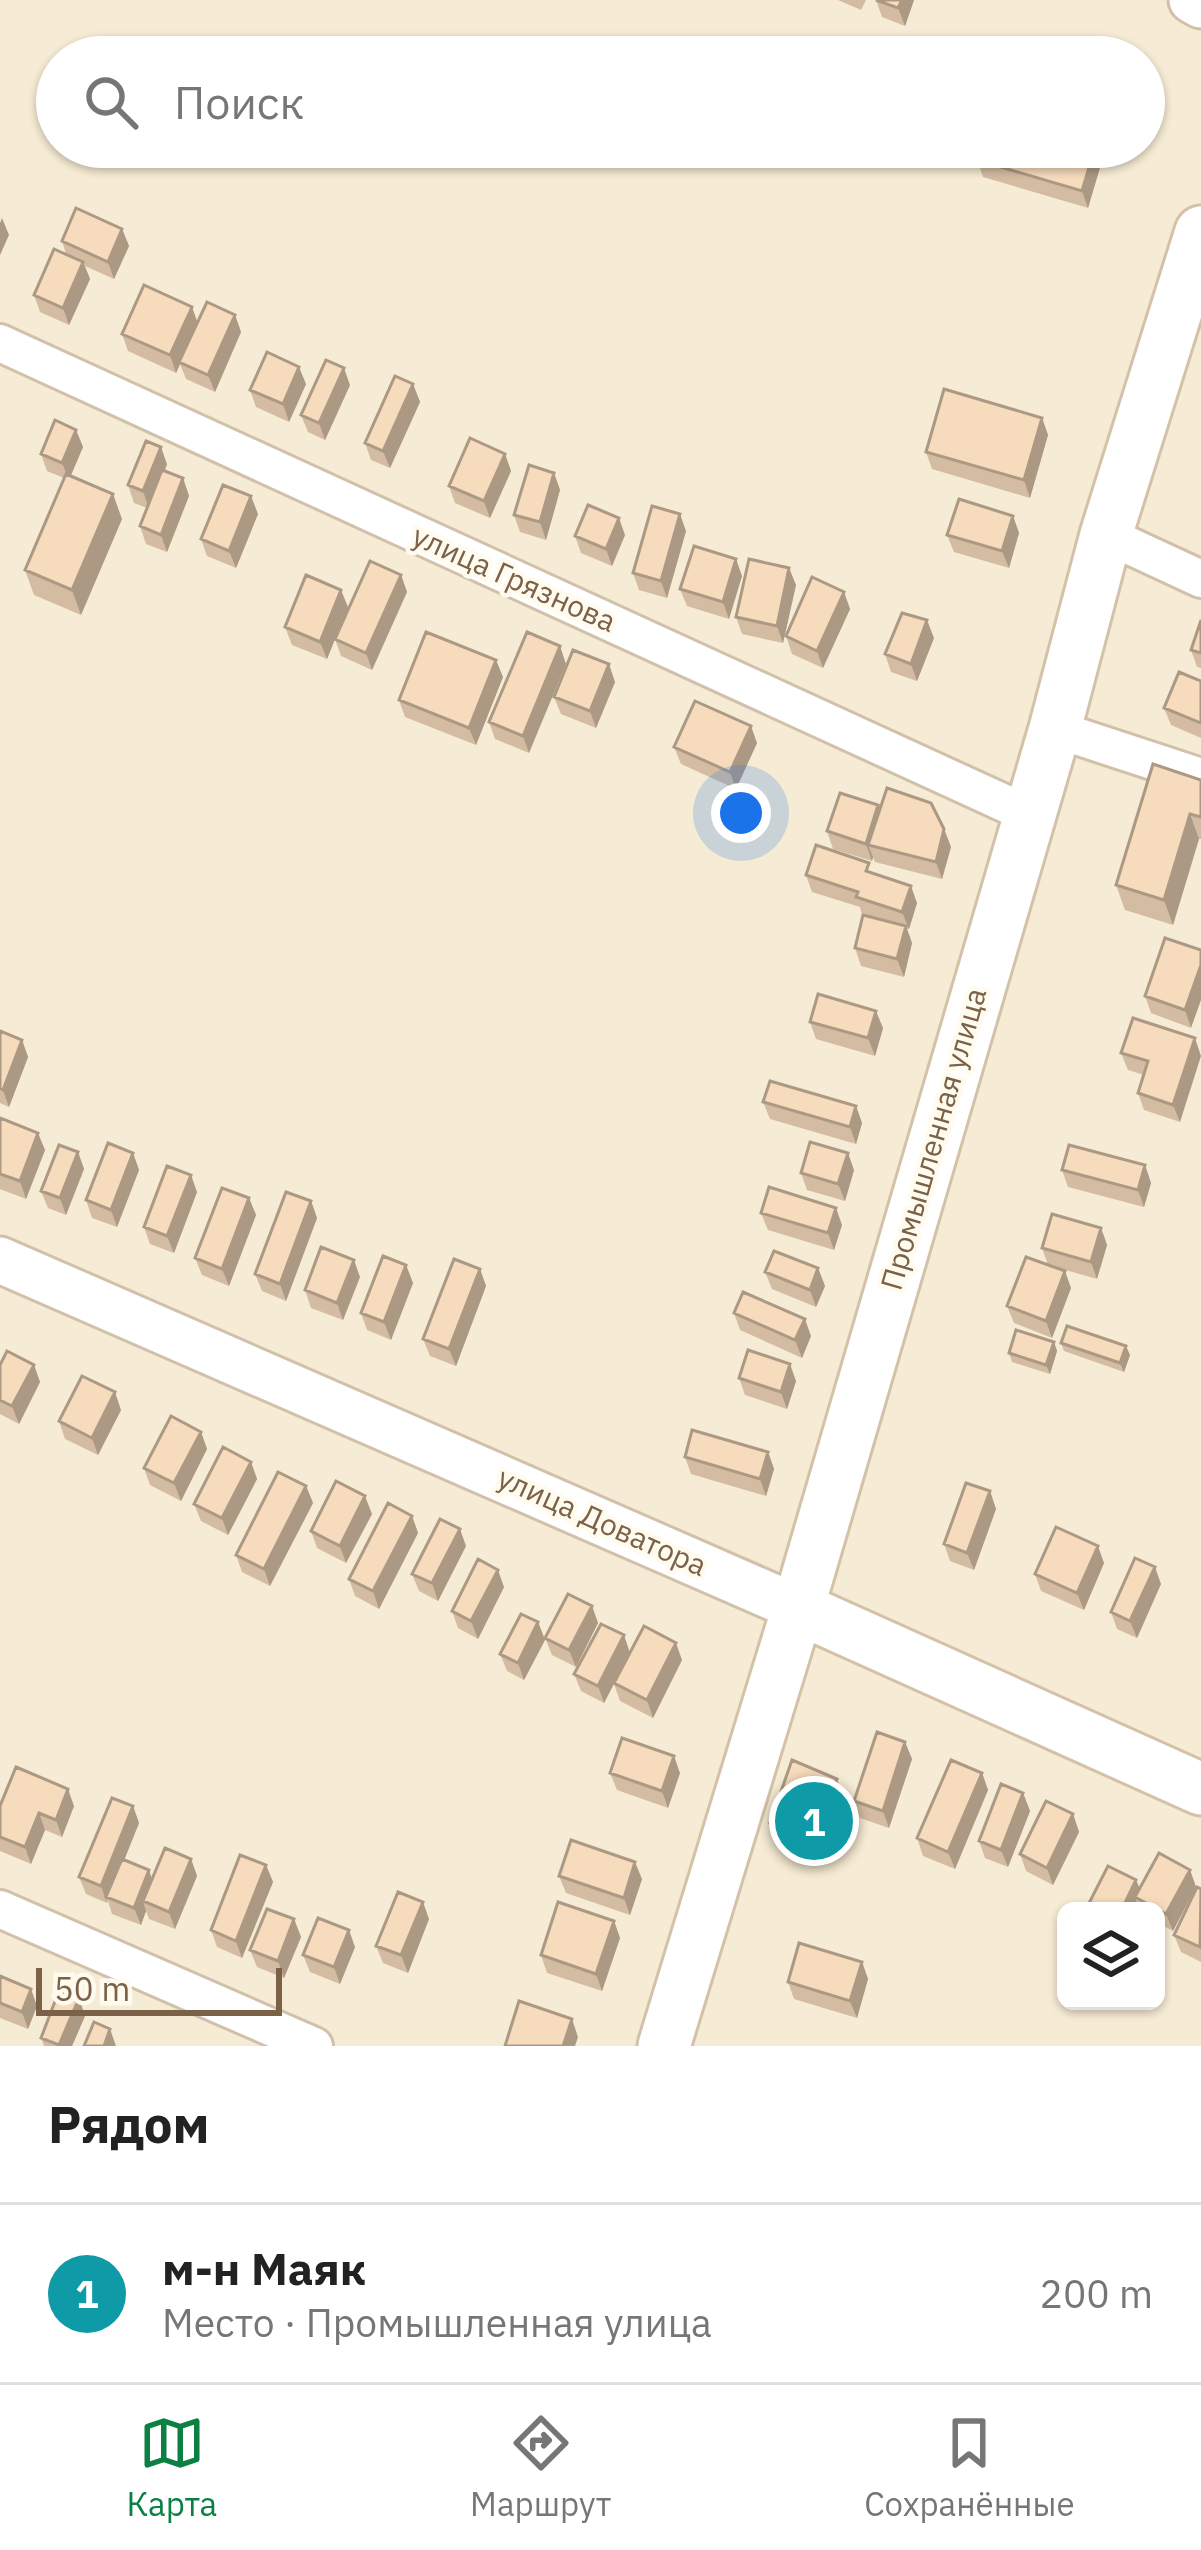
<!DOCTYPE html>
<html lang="ru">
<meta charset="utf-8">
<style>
:root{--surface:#fff;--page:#f6f6f6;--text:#222;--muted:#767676;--line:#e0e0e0;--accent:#0b8043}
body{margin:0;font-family:"IBM Plex Sans",sans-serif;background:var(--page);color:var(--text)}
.controls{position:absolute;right:36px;bottom:36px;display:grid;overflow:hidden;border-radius:18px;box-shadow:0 3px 9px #0004}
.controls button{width:108px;height:108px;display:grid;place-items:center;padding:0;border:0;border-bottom:3px solid var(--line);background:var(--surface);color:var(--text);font:60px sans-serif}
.scale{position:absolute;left:36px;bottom:30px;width:246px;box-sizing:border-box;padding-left:12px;border:6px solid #7a6148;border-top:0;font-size:33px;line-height:42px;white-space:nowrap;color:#7a6148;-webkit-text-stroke:9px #fffbef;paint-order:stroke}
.you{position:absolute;left:741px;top:813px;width:42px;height:42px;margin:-30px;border:9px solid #fff;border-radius:50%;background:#1a73e8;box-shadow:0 0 0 18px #1a73e833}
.badge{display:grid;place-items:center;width:78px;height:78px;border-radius:50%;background:var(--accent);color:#fff;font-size:39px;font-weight:700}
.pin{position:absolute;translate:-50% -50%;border:6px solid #fff;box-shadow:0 3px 12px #0006}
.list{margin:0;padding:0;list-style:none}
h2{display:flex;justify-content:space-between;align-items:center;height:156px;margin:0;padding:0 48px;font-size:51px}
h2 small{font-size:39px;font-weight:400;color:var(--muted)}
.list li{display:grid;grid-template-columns:78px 1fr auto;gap:36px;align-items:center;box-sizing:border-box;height:180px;padding:0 48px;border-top:3px solid var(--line)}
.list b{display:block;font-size:45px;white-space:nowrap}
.list p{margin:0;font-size:39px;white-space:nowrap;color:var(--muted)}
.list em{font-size:39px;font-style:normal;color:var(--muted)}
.icon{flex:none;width:66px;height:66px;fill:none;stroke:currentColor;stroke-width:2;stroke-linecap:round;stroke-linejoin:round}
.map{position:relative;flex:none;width:1201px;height:2046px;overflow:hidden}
.search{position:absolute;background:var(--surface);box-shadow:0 3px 9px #0004;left:36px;right:36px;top:36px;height:132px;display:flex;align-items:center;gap:30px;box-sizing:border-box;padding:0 42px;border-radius:66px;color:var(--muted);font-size:45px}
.sheet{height:336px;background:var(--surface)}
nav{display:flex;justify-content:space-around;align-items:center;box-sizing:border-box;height:168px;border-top:3px solid var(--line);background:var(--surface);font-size:33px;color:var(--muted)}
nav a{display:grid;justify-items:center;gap:6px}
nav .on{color:var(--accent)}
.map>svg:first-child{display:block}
.residential{fill:#f6ebd4;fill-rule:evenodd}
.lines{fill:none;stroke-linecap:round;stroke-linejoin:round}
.minor-casing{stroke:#d1c1ab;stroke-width:42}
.tertiary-casing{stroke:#d1c1ab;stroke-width:51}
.secondary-casing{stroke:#d4c2a8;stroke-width:57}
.minor{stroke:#fff;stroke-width:36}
.tertiary{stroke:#fff;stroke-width:45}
.secondary{stroke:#fff;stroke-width:51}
.wall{fill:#d4bca2}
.shaded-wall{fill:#ac9984}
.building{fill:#f6dbbc;stroke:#ac9984;stroke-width:3}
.labels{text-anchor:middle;stroke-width:9;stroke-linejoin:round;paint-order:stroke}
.street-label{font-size:30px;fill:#7a6148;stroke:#fffbef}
</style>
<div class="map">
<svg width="1201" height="2046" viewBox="0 0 1201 2046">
<rect width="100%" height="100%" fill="#fef8e7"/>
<path class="residential" d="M0,0H1201V2046H0ZM57,57H1144V147H57ZM1066,1911H1156V2001H1066Z"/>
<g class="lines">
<g class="minor-casing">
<path id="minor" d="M0,343L1028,814
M1106,535L1201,579
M1055,729L1201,777
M0,1909L314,2046"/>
</g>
<g class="tertiary-casing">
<path id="tertiary" d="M1192,0L1201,5
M0,1260L798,1608"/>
</g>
<g class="secondary-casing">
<path id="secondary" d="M798,1608L1201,1789
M664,2046L798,1608L1055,729L1106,535L1201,232"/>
</g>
<use href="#minor" class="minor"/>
<use href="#tertiary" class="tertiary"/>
<use href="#secondary" class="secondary"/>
</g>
<path class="wall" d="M838,0H866L861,10Z
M876,0H914L905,26L882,17Z
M981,147H1106L1088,208L983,177L977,160Z
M122,229L129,246L114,279L85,266L90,279L69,325L40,312L34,295L66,254L62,241Z
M192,307L197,322L235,315L241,332L215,392L186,379L180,364L176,373L128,351L122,334Z
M306,384L289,422L256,407L250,390Z
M413,384L420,402L390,468L371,460L365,443Z
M350,385L325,440L308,432L301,415Z
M1042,418L1048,435L1030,498L932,469L926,452Z
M76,430L83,447L70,476L122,519L81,615L34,595L25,570L64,478L47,471L41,454Z
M505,454L511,471L490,518L455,503L449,486Z
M167,464L165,471L183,478L189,496L167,552L146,544L140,526L147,508L134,503L128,485Z
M554,473L560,490L546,540L520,532L514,515Z
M258,514L236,568L207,556L201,539Z
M1013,516L1019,533L1009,568L954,552L947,535Z
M686,531L667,598L639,590L633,573Z
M625,535L612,566L581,553L575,536Z
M789,568L796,585L783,643L742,634L736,617Z
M401,575L407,592L372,670L341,656L335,639Z
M742,576L729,619L687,606L680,589Z
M844,592L850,609L823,668L792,654L786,636Z
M348,607L327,659L292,645L285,627Z
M1201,620V668L1197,667L1191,650Z
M527,632L529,753L495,739L489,722Z
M934,638L917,681L891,672L885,654Z
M503,677L476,745L405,717L399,700Z
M1201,681V738L1171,725L1164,708Z
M615,682L596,728L561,714L554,697Z
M757,743L736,789L681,764L674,747Z
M1201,780V839H1199L1173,925L1125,910L1116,885Z
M880,810L944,829L951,847L942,879L875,862L873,857L872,861L833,849L827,831Z
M872,873L917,903L909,929H907L912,943L904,977L861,966L855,948L875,918L862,914L860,907L812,892L806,875Z
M1165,938L1191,1028L1151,1013L1145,996Z
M810,1022L883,1028L875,1056L816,1039Z
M0,1031L22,1040L28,1057L9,1107L0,1103Z
M1195,1038L1180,1122L1144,1110L1138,1093L1144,1075L1128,1070L1121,1053Z
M763,1102L856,1106L862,1123L856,1144L770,1119Z
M0,1118L45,1150L26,1199L0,1189Z
M78,1152L84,1169L66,1215L48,1208L41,1191Z
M133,1153L139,1170L117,1227L92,1218L86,1200Z
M1145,1165L1151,1183L1144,1207L1068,1187L1062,1170Z
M854,1170L845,1201L807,1190L801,1173Z
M197,1192L174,1253L150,1244L144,1227Z
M249,1198L256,1215L229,1286L202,1275L195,1258Z
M311,1201L317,1218L286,1301L262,1291L255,1274Z
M761,1213L842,1225L834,1250L768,1230Z
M1101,1228L1107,1245L1097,1279L1055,1267L1071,1288L1052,1338L1014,1323L1007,1306L1048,1265L1042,1248Z
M406,1265L413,1283L391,1340L367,1330L361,1313Z
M818,1268L825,1286L816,1307L772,1289L765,1272Z
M480,1269L486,1286L456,1366L430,1356L423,1339Z
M360,1277L343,1320L311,1308L305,1290Z
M734,1313L811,1336L802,1358L740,1330Z
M1054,1342L1057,1351L1050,1374L1012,1362L1009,1353Z
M1061,1343L1130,1355L1124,1372L1064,1351Z
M0,1365H34L40,1382L19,1424L0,1414Z
M739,1378L796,1381L787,1409L745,1395Z
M121,1410L98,1455L65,1439L59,1421Z
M201,1432L207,1449L181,1501L150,1485L144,1468Z
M768,1452L774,1469L766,1496L691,1474L685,1457Z
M251,1462L257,1479L228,1535L201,1521L194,1504Z
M306,1486L313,1503L270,1586L242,1572L236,1555Z
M990,1491L996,1509L974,1570L950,1561L944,1544Z
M372,1514L346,1563L317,1548L311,1531Z
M412,1516L418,1533L379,1609L355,1596L349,1579Z
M466,1546L438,1601L419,1591L412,1574Z
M1104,1563L1084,1610L1041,1591L1035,1574Z
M1161,1584L1137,1638L1117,1629L1111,1612Z
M504,1587L478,1639L458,1628L452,1611Z
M592,1606L598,1623L576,1667L552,1655L545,1638Z
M538,1622L545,1640L524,1680L507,1671L500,1654Z
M630,1652L682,1660L653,1718L620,1701L614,1684L604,1703L581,1691L574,1674Z
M905,1742L912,1759L889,1828L860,1818L854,1801Z
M610,1773H680L668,1808L617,1790Z
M982,1773L988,1790L955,1869L923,1856L917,1838Z
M837,1779L846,1804L817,1862L779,1848L770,1823Z
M1023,1793L1030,1811L1008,1867L985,1858L979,1841Z
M0,1806H74L62,1837L45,1830L31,1864L0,1851Z
M133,1806L139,1823L124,1860L152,1879L191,1859L197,1876L175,1929L149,1919L146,1911L141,1925L112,1914L108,1901L107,1903L86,1894L79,1877Z
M1073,1814L1079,1832L1053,1885L1026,1871L1020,1854Z
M266,1865L273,1882L242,1958L217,1947L211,1930Z
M1190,1870L1196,1887L1173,1931L1156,1922V1911H1140L1138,1906L1085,1911L1136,1880L1140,1889Z
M559,1876L642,1879L630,1915L566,1893Z
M1201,1889V1962L1181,1952L1174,1935Z
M294,1919L301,1937L284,1978L257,1967L250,1950Z
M429,1919L408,1973L383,1963L376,1946Z
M614,1921L620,1938L602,1991L547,1973L541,1955Z
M355,1947L340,1984L310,1972L303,1955Z
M862,1962L868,1979L857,2018L794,1999L788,1982Z
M0,1976L37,2006L28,2029L0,2018Z
M79,1998L85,2016L72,2046H44L41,2038Z"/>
<path class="shaded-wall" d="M902,0H914L905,26L898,8Z
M1095,147H1106L1088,208L1082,191Z
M2,218L9,235L0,255V223Z
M122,229L129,246L114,279L108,262Z
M83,262L90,279L69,325L63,308Z
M192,307L198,324L176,373L170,355Z
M235,315L241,332L215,392L208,375Z
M299,367L306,384L289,422L283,404Z
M344,368L350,385L325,440L319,423Z
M413,384L420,402L390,468L383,451Z
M1042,418L1048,435L1030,498L1024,480Z
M76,430L83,447L69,480L62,463Z
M161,447L167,464L149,509L143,491Z
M505,454L511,471L490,518L484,501Z
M554,473L560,490L546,540L540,522Z
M183,478L189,496L167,552L161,535Z
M113,494L122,519L81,615L72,590Z
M251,496L258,514L236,568L229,551Z
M680,514L686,531L667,598L661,581Z
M1013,516L1019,533L1009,568L1002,551Z
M619,518L625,535L612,566L606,549Z
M736,559L742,576L729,619L723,602Z
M789,568L796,585L783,643L777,626Z
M401,575L407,592L372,670L366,653Z
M341,590L348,607L327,659L320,642Z
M844,592L850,609L823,668L817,651Z
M927,620L934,638L917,681L911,664Z
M560,646L566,664L529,753L523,736Z
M496,660L503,677L476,745L469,728Z
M609,664L615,682L596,728L590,711Z
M751,726L757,743L736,789L730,772Z
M878,805L884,822L868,845L873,857L872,861L866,844Z
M1190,814L1199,839L1173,925L1164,900Z
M944,829L951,847L942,879L936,862Z
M911,886L917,903L909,929L902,912Z
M906,926L912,943L904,977L897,959Z
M1201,965V1000L1191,1028L1185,1010Z
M876,1011L883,1028L875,1056L868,1038Z
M1195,1038L1201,1056L1180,1122L1173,1105Z
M22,1040L28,1057L9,1107L3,1090Z
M856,1106L862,1123L856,1144L850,1127Z
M38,1133L45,1150L26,1199L20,1181Z
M78,1152L84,1169L66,1215L60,1198Z
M133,1153L139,1170L117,1227L111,1210Z
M848,1153L854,1170L845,1201L838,1184Z
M1145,1165L1151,1183L1144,1207L1138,1190Z
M191,1175L197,1192L174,1253L167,1236Z
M249,1198L256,1215L229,1286L222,1269Z
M311,1201L317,1218L286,1301L280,1284Z
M836,1208L842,1225L834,1250L828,1233Z
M1101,1228L1107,1245L1097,1279L1091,1262Z
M354,1260L360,1277L343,1320L337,1303Z
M406,1265L413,1283L391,1340L384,1322Z
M818,1268L825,1286L816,1307L810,1290Z
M480,1269L486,1286L456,1366L449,1349Z
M1065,1271L1071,1288L1052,1338L1046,1321Z
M805,1319L811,1336L802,1358L795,1340Z
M1054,1342L1057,1351L1050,1374L1046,1365Z
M1126,1346L1130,1355L1124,1372L1120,1363Z
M790,1364L796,1381L787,1409L781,1392Z
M34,1365L40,1382L19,1424L12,1406Z
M115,1392L121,1410L98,1455L92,1438Z
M201,1432L207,1449L181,1501L174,1483Z
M768,1452L774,1469L766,1496L760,1479Z
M251,1462L257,1479L228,1535L222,1518Z
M306,1486L313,1503L270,1586L264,1569Z
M990,1491L996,1509L974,1570L967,1553Z
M365,1496L372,1514L346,1563L340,1546Z
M412,1516L418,1533L379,1609L373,1591Z
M460,1529L466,1546L438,1601L432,1583Z
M1098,1546L1104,1563L1084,1610L1077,1593Z
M1155,1567L1161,1584L1137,1638L1130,1621Z
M498,1570L504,1587L478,1639L471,1621Z
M592,1606L598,1623L576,1667L569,1650Z
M538,1622L545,1640L524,1680L518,1663Z
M624,1635L630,1653L604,1703L598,1686Z
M676,1643L682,1660L653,1718L647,1700Z
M905,1742L912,1759L889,1828L883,1811Z
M674,1756L680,1773L668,1808L662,1791Z
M982,1773L988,1790L955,1869L948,1852Z
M837,1779L846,1804L817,1862L808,1837Z
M68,1789L74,1806L62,1837L56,1820Z
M1023,1793L1030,1811L1008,1867L1001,1850Z
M133,1806L139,1823L109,1898L106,1897L107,1903L101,1886Z
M39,1813L45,1830L31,1864L25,1847Z
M1073,1814L1079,1832L1053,1885L1047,1868Z
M191,1859L197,1876L175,1929L169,1912Z
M635,1862L642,1879L630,1915L624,1898Z
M266,1865L273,1882L242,1958L236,1941Z
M149,1870L155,1888L143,1901L146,1911L141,1925L134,1908Z
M1190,1870L1196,1887L1173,1931L1166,1914Z
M1136,1880L1143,1897H1135L1138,1906L1136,1911H1121Z
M423,1902L429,1919L408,1973L401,1955Z
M294,1919L301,1937L284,1978L278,1961Z
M614,1921L620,1938L602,1991L596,1974Z
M349,1930L355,1947L340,1984L334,1967Z
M862,1962L868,1979L857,2018L850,2001Z
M31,1989L37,2006L28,2029L22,2012Z
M79,1998L85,2016L72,2046H59Z
M572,2019L578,2037L575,2046H563Z
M110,2029L116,2046H104Z"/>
<path class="building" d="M876,0H902L898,8Z
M1008,51L1031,57H1007Z
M981,147H1095L1082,191L977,160Z
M76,208L122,229L108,262L62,241Z
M54,249L83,262L63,308L34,295Z
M144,285L192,307L170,355L122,334Z
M207,302L235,315L208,375L179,362Z
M267,352L299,367L283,404L250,390Z
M326,360L344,368L319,423L301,415Z
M395,376L413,384L383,451L365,443Z
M944,389L1042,418L1024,480L926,452Z
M55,420L76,430L62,463L41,454Z
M470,438L505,454L484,501L449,486Z
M146,441L161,447L143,491L128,485Z
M529,465L554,473L540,522L514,515Z
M162,470L183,478L161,535L140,526Z
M66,474L113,494L72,590L25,570Z
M223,485L251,496L229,551L201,539Z
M959,499L1013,516L1002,551L947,535Z
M588,505L619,518L606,549L575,536Z
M652,506L680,514L661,581L633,573Z
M694,546L736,559L723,602L680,589Z
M749,559L789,568L777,626L736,617Z
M370,561L401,575L366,653L335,639Z
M306,575L341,590L320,642L285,627Z
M812,577L844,592L817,651L786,636Z
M902,613L927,620L911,664L885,654Z
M1201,620V653L1191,650Z
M426,632L496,660L469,728L399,700Z
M527,632L560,646L523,736L489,722Z
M573,650L609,664L590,711L554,697Z
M1179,672L1201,681V723L1164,708Z
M695,701L751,726L730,772L674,747Z
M1153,764L1201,780V817L1190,814L1164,900L1116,885Z
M887,788L931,803L944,829L936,862L868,845Z
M840,793L878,805L866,844L827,831Z
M816,845L869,863L866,871L911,886L902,912L856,897L858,892L806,875Z
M863,915L906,926L897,959L855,948Z
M1165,938L1201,950V965L1185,1010L1145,996Z
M818,994L876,1011L868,1038L810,1022Z
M1133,1018L1195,1038L1173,1105L1138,1093L1148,1061L1121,1053Z
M0,1031L22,1040L3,1090L0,1088Z
M770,1081L856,1106L850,1127L763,1102Z
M0,1118L38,1133L20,1181L0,1174Z
M810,1142L848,1153L838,1184L801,1173Z
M108,1143L133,1153L111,1210L86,1200Z
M59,1145L78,1152L60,1198L41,1191Z
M1069,1145L1145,1165L1138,1190L1062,1170Z
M167,1166L191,1175L167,1236L144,1227Z
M769,1187L836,1208L828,1233L761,1213Z
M222,1188L249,1198L222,1269L195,1258Z
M286,1192L311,1201L280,1284L255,1274Z
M1052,1214L1101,1228L1091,1262L1042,1248Z
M321,1247L354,1260L337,1303L305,1290Z
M774,1251L818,1268L810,1290L765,1272Z
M383,1256L406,1265L384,1322L361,1313Z
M1026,1257L1065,1271L1046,1321L1007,1306Z
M454,1259L480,1269L449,1349L423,1339Z
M743,1292L805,1319L795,1340L734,1313Z
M1067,1326L1126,1346L1120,1363L1061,1343Z
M1016,1330L1054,1342L1046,1365L1009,1353Z
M748,1350L790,1364L781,1392L739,1378Z
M7,1351L34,1365L12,1406L0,1400V1365Z
M82,1376L115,1392L92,1438L59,1421Z
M171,1416L201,1432L174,1483L144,1468Z
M692,1430L768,1452L760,1479L685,1457Z
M223,1447L251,1462L222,1518L194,1504Z
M278,1472L306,1486L264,1569L236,1555Z
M336,1481L365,1496L340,1546L311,1531Z
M966,1483L990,1491L967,1553L944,1544Z
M388,1503L412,1516L373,1591L349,1579Z
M440,1519L460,1529L432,1583L412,1574Z
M1056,1527L1098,1546L1077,1593L1035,1574Z
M1135,1558L1155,1567L1130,1621L1111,1612Z
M478,1559L498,1570L471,1621L452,1611Z
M568,1594L592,1606L569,1650L545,1638Z
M521,1614L538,1622L518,1663L500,1654Z
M601,1624L624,1635L598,1686L574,1674Z
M644,1626L676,1643L647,1700L614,1683Z
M877,1732L905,1742L883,1811L854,1801Z
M622,1738L674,1756L662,1791L610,1773Z
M792,1760L837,1779L808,1837L770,1823Z
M951,1760L982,1773L948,1852L917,1838Z
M16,1767L68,1789L56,1820L39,1813L25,1847L0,1837V1806Z
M1001,1784L1023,1793L1001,1850L979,1841Z
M112,1798L133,1806L101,1886L79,1877Z
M1046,1801L1073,1814L1047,1868L1020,1854Z
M571,1840L635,1862L624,1898L559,1876Z
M165,1848L191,1859L169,1912L143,1901Z
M1159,1853L1190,1870L1166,1914L1135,1897Z
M240,1855L266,1865L236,1941L211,1930Z
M122,1859L149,1870L134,1908L106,1897Z
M1108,1866L1136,1880L1121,1911H1085Z
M1197,1887L1201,1889L1200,1947L1174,1935Z
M398,1892L423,1902L401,1955L376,1946Z
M558,1902L614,1921L596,1974L541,1955Z
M267,1909L294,1919L278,1961L250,1950Z
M318,1918L349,1930L334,1967L303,1955Z
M799,1943L862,1962L850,2001L788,1982Z
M0,1976L31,1989L22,2012L0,2003Z
M59,1991L79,1998L59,2045L41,2038Z
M519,2001L572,2019L563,2046H505Z
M94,2022L110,2029L104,2046H84Z"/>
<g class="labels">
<g class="street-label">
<text transform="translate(514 579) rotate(24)" y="10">улица Грязнова</text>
<text transform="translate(934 1139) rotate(-74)" y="10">Промышленная улица</text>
<text transform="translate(602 1522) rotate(24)" y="10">улица Доватора</text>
</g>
</g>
</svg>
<div class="controls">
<button><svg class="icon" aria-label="layers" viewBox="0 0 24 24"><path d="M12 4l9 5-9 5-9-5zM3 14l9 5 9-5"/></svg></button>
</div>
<div class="scale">50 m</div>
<div class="you"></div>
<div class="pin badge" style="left:814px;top:1821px;background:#0f9aa8">1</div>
<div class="search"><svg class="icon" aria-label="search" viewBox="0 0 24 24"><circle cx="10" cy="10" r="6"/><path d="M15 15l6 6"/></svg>Поиск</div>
</div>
<section class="sheet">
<h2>Рядом<small></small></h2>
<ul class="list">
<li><span class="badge" style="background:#0f9aa8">1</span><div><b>м-н Маяк</b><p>Место · Промышленная улица</p></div><em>200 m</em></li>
</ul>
</section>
<nav>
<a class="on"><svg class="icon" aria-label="map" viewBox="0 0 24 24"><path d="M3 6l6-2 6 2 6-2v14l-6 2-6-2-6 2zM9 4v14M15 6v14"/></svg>Карта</a>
<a><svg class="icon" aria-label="directions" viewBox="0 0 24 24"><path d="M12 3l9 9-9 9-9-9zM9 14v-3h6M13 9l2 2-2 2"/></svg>Маршрут</a>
<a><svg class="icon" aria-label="saved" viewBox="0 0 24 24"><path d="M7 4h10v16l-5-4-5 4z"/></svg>Сохранённые</a>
</nav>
